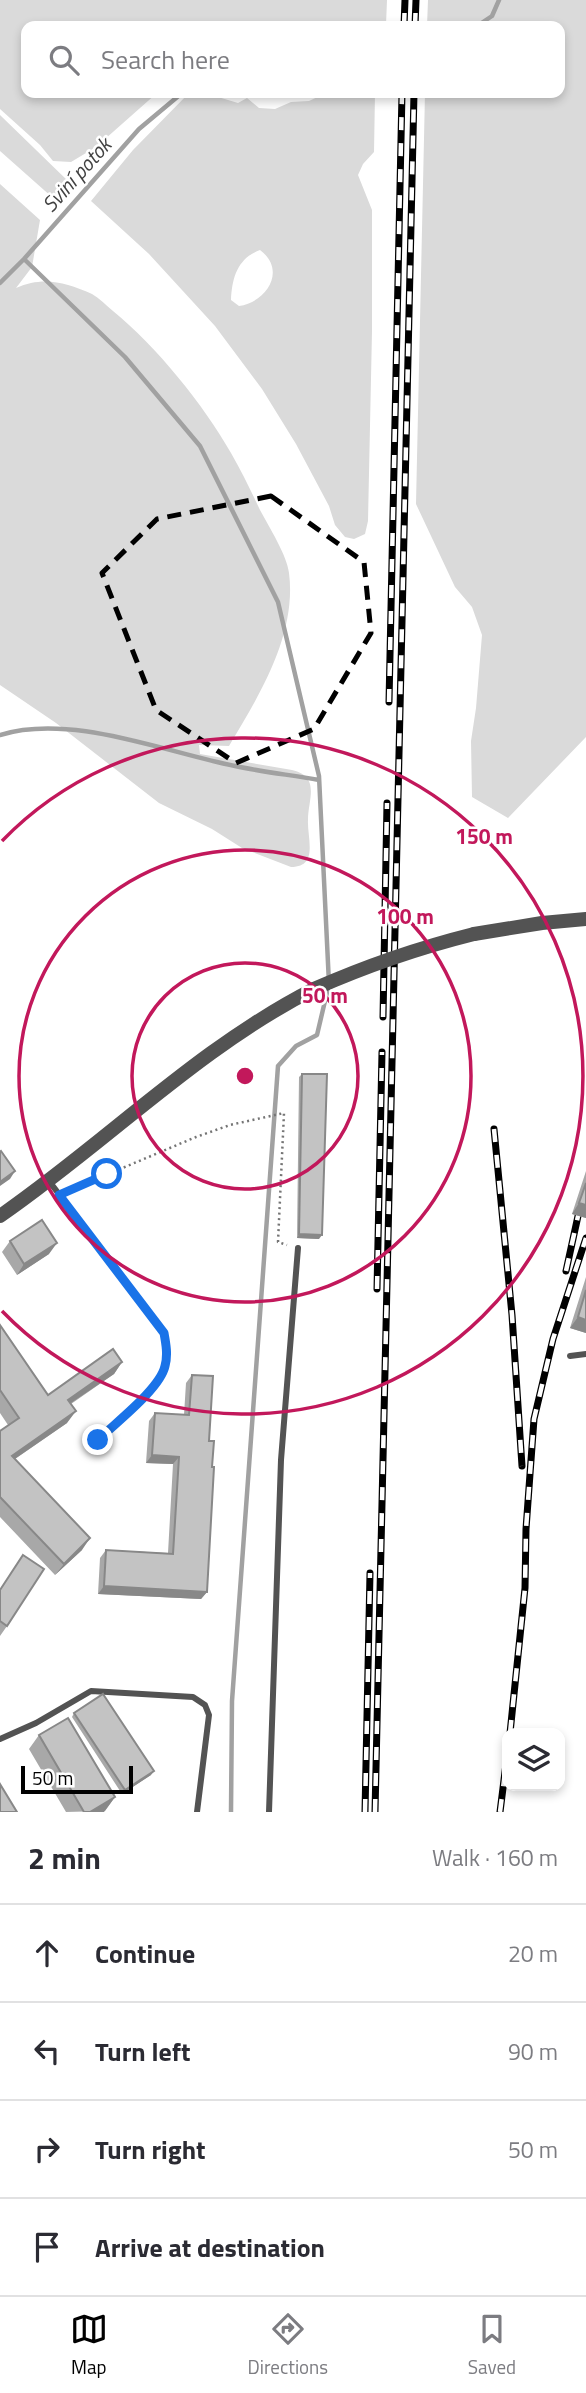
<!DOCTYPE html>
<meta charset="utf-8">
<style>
:root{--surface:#fff;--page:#f2f2f3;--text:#2b2b33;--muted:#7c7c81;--line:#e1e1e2;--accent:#000}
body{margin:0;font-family:"Titillium Web",sans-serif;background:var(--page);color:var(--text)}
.controls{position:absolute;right:21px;bottom:21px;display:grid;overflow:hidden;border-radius:14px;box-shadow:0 4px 10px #0003}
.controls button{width:63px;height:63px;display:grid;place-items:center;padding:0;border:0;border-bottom:2px solid var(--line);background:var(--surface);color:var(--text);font:35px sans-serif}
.scale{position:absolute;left:21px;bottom:18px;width:112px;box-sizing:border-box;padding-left:7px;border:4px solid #000;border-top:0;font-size:19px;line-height:24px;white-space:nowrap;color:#000;-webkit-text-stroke:5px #fff;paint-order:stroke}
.stop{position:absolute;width:21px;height:21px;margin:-16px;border:5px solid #1a73e8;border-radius:50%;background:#fff}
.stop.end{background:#1a73e8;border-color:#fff;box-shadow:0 2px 7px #0008}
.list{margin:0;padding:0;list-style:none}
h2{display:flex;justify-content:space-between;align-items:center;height:91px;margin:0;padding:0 28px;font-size:30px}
h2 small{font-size:23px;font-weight:400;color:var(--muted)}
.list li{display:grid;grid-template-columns:46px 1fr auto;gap:21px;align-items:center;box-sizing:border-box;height:98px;padding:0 28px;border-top:2px solid var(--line)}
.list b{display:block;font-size:26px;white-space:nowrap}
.list em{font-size:23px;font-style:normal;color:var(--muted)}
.icon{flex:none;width:38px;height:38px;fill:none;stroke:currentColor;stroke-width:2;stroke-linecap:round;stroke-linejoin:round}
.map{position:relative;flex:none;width:586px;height:1812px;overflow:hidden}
.search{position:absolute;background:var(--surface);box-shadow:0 4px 10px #0003;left:21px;right:21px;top:21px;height:77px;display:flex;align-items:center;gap:18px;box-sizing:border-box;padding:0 24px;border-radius:14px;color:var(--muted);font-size:26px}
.sheet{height:483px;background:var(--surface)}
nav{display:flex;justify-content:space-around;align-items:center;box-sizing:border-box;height:98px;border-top:2px solid var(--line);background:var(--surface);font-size:19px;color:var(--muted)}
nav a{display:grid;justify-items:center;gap:4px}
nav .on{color:var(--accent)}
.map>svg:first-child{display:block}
.green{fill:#dadada;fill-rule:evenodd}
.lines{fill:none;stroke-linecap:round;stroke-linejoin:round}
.stream{stroke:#a1a1a1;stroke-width:4.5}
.path{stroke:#757575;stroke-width:2.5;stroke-dasharray:2 3.5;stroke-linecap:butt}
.service{stroke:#535353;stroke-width:6}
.tertiary{stroke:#535353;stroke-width:14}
.rail-casing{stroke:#000;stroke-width:7}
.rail{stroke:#fff;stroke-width:4.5;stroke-dasharray:13;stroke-linecap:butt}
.tertiary-bridge{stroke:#535353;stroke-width:14}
.wall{fill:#a8a8a8}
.shaded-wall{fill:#888}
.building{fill:#c3c3c3;stroke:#888;stroke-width:2}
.route{stroke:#1a73e8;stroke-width:9}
.marked{fill:none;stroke:#000;stroke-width:5;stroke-dasharray:14 9;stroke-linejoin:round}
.ring{fill:none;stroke:#c2185b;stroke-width:3.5}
.labels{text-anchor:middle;stroke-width:5;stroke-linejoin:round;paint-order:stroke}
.water-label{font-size:21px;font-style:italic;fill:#424242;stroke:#fff}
.centre{fill:#c2185b;stroke:#fff;stroke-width:3.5}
.ring-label{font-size:21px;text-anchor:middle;font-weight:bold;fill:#c2185b;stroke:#fff;stroke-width:5;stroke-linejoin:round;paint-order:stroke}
</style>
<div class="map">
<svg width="586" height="1812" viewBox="0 0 586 1812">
<rect width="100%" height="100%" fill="#fff"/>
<path class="green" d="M0,0H387L386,25L26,26V93H157L96,147L71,162L53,161L40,145L0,109Z
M428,0H586V737L508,818L472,797L471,741L476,708L482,635L472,607L455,587L416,504L425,93H560V26H427Z
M189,93L208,94L238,103L247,98L259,108L275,109L291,102L309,101L326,93H375L374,152L363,164L358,175L372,210V331L368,521L365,534L354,539L345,537L335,525L329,506L296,444L262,389L215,326L149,254L91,201L133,150ZM260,250C287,270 267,302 239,306L231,300C232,277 238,258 260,250Z
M0,115L69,182L53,198L0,151Z
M0,184L40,220L32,267L16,288C43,276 65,282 92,294C99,298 106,305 113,311C157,347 203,404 231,453C242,472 251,491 260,510C269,527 287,555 289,573C297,635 259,696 229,746L199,745L200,754L292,770C321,777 308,799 308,820C307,838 319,867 291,867L242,848L212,829L159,803L56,723L0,685Z"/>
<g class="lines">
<path class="stream" d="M477,26L492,16L499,0
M24,259L125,357L200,446L278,602L319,776L329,984L317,1035L296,1046L278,1066L232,1701L231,1812
M0,283L24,259L139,129L182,93
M0,735C71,713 164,752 235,766C263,772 291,775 319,780"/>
<path class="path" d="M68,1191L196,1137L230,1125L284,1113L278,1242L287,1245"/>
<path class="service" d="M49,1181L164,1333C166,1344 168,1355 165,1366C159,1391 117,1422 98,1440
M570,1356L586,1354
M0,1739L36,1723L91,1691L193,1697L205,1705L209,1715L197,1812
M269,1812L281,1460L298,1248"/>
<path class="tertiary" d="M474,934L542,923L586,919
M0,1216C107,1142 198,1048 314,989"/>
<g class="rail-casing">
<path id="rail" d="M404,26L405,0
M415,26L416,0
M389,702L402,93
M383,1017L387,803
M494,1129L512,1315L522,1466
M566,1271L578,1216L586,1191
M377,1289L382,1052
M510,1733L525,1588L526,1529L534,1419L553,1339L586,1238
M365,1812L370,1573
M375,1812L414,93
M500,1812L507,1756"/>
</g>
<use href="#rail" class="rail"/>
<path class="tertiary-bridge" d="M314,989C366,966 418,948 474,934"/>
</g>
<path class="wall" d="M302,1074L319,1239L297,1238L299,1077Z
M586,1171V1218L572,1214Z
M10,1241L49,1254L17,1275L2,1252Z
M586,1277V1333L570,1328Z
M0,1325L48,1395L122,1362L114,1374L71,1404L67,1423L15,1459L82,1550L55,1575L0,1517V1431L8,1425L0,1413Z
M192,1375L209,1441L207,1592L201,1599L98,1594L100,1558L106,1550L168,1553L173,1464L146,1463L149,1421L155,1413L184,1415L186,1383Z
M0,1589L7,1626L0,1636Z
M74,1713L151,1775L122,1794L72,1717Z
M39,1735L115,1797L105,1811L66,1812L29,1749Z"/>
<path class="shaded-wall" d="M15,1171L10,1179L0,1186V1182Z
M579,1203L586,1205V1218L572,1214Z
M299,1234L322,1235L319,1239L297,1238Z
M57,1243L49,1254L17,1275L24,1264Z
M578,1317L586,1320V1333L570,1328Z
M122,1362L114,1374L59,1411L68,1400Z
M76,1411L67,1423L3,1467L12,1456Z
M152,1455L179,1457L173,1464L146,1463Z
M90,1538L82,1550L55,1575L64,1564Z
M104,1586L207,1592L201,1599L98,1594Z
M154,1771L151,1775L122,1794L125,1790Z
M115,1797L104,1812H90Z"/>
<path class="building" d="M302,1074H327L322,1235L299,1234Z
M1,1151L15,1171L0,1182V1152Z
M586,1183V1205L579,1203Z
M42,1220L57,1243L24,1264L10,1241Z
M586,1290V1320L578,1317Z
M0,1325L48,1395L113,1349L122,1362L68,1400L76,1411L12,1456L90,1538L64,1564L0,1497V1431L19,1418L0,1390Z
M192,1375L213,1376L209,1441H214L212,1467H214L207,1592L104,1586L106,1550L173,1554L179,1457L152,1455L155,1413L189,1415Z
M23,1555L44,1569L7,1626L0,1621V1590Z
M103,1694L154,1771L125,1790L74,1713Z
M68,1718L115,1797L90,1812H84L39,1735Z
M0,1784L17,1812H0Z"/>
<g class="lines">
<path class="route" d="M98,1440C115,1423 160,1389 165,1366C168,1355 166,1344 164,1333L59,1195L107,1174"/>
</g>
<path class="marked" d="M271,496L364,562L371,633L314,729L236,763L156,710L102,573L157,519Z"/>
<g class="ring">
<circle cx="245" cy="1076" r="113"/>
<circle cx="245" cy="1076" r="226"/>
<path d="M2 841A338 338 0 1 1 2 1311"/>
</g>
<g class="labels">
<g class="water-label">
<text transform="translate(77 175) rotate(-48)" y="7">Sviní potok</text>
</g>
</g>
<circle cx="245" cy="1076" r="10" class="centre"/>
<g class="ring-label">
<text x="484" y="844">150 m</text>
<text x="405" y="924">100 m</text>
<text x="325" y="1003">50 m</text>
</g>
</svg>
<div class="controls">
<button><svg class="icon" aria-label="layers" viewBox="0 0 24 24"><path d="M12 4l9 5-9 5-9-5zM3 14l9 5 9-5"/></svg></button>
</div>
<div class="scale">50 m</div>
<div class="stop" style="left:107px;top:1174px"></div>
<div class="stop end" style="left:98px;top:1440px"></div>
<div class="search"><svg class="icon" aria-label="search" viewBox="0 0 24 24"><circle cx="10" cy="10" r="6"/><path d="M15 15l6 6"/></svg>Search here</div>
</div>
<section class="sheet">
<h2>2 min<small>Walk · 160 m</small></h2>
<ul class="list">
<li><svg class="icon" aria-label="ahead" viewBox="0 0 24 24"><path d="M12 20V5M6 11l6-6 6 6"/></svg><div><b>Continue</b></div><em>20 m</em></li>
<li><svg class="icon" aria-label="left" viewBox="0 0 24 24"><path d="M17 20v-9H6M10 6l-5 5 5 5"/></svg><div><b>Turn left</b></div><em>90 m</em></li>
<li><svg class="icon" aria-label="right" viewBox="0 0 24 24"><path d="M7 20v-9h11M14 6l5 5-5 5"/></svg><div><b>Turn right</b></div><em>50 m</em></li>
<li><svg class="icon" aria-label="arrive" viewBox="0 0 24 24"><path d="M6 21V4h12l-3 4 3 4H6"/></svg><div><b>Arrive at destination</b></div></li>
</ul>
</section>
<nav>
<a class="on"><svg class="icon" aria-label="map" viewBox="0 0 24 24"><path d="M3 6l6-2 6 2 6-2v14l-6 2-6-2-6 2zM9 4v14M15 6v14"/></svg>Map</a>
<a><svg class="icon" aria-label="directions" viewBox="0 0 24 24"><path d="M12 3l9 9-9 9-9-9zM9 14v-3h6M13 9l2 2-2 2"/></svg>Directions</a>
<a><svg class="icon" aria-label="saved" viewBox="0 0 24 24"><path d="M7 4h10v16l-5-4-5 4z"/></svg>Saved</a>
</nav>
